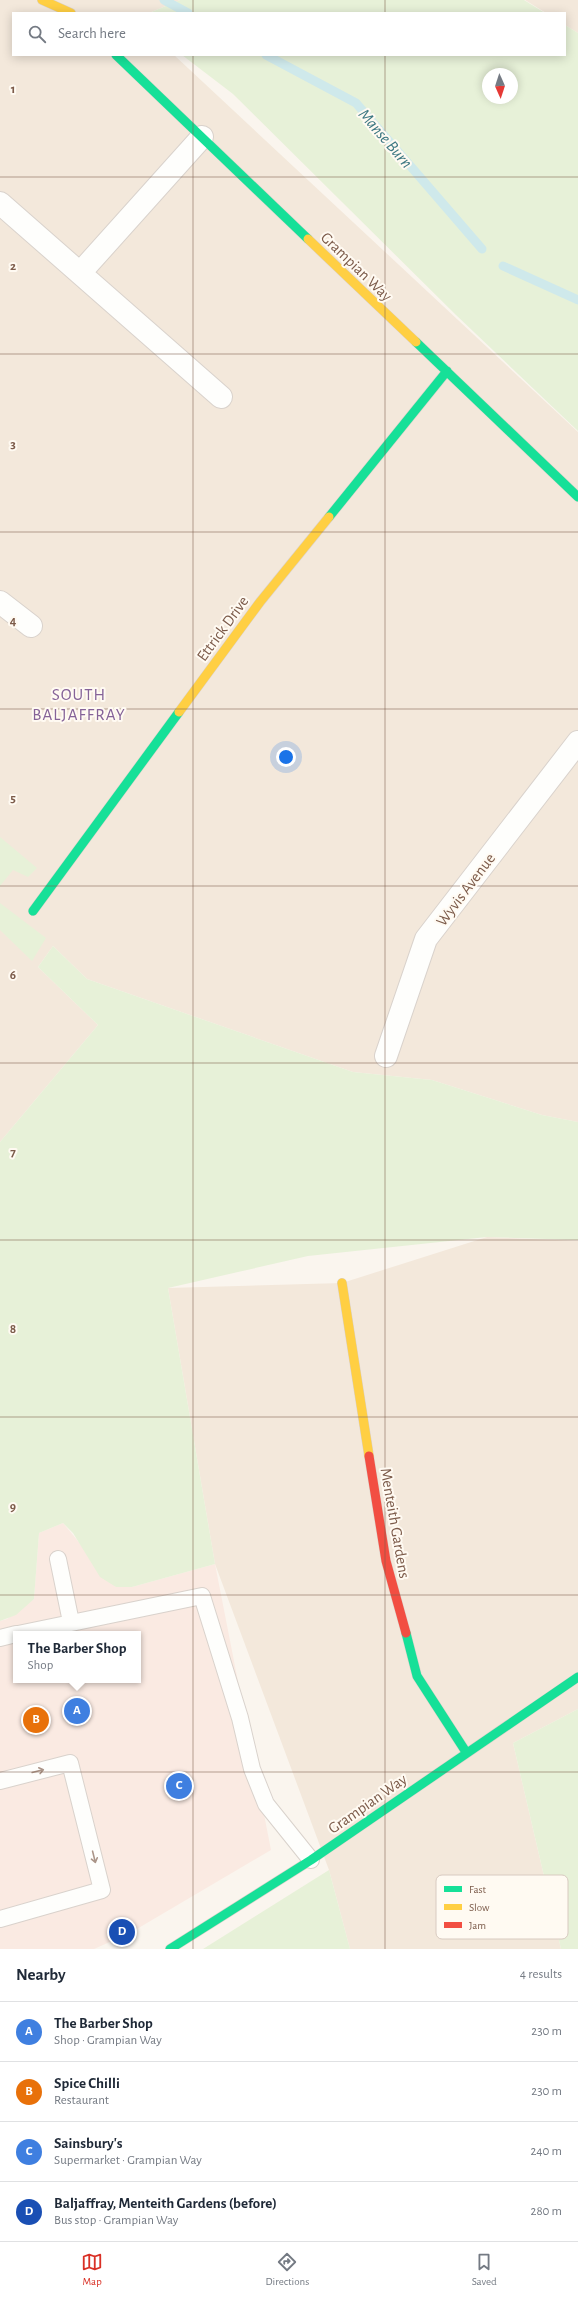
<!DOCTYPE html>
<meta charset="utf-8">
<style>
:root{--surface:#fff;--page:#f2f2f3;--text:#1f2937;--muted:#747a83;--line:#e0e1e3;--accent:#d93025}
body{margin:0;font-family:"Alegreya Sans",sans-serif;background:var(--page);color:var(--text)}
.compass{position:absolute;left:482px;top:68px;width:36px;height:36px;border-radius:50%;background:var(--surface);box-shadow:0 2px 10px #0003;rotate:177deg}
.you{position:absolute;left:286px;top:757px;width:14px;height:14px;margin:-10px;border:3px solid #fff;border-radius:50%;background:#1a73e8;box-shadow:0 0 0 6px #1a73e833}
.badge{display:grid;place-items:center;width:26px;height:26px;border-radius:50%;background:var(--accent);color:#fff;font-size:13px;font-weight:700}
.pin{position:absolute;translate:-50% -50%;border:2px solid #fff;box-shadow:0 1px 4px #0006}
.popup{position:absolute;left:13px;top:1631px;width:128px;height:52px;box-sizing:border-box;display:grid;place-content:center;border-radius:0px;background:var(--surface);filter:drop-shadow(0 1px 3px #0005);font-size:13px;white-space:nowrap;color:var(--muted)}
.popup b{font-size:15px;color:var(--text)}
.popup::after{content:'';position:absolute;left:50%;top:100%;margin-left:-8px;border:8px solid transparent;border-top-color:var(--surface)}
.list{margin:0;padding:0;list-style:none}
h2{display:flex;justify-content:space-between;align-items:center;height:52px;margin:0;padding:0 16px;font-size:17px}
h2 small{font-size:13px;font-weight:400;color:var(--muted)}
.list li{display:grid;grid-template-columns:26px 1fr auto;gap:12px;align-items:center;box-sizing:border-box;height:60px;padding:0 16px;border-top:1px solid var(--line)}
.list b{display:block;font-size:15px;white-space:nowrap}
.list p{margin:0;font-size:13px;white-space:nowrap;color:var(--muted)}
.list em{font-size:13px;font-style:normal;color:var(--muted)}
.icon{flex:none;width:22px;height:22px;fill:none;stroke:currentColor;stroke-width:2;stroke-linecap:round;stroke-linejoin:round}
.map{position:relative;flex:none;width:578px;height:1949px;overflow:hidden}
.search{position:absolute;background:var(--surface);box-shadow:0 2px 10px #0003;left:12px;right:12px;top:12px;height:44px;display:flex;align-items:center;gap:10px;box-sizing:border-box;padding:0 14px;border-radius:0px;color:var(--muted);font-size:15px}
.sheet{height:292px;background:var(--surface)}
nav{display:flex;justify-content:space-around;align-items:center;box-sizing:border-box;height:56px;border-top:1px solid var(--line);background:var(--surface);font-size:11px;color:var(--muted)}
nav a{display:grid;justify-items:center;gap:2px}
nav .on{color:var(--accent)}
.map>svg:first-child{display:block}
.residential{fill:#f3e8db}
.commercial{fill:#faeae2;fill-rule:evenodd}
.green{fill:#e7f1d8;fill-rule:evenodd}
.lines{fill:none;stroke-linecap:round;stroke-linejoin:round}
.stream{stroke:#cfe9eb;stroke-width:9}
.lane-casing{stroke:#d9d2cc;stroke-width:18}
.street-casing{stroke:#d9d2cc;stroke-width:24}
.fast-casing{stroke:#dad1ca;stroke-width:10}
.slow-casing{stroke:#dad1ca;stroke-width:10}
.jam-casing{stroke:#dad1ca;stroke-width:10}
.lane{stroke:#fefefc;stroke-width:16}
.street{stroke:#fefefc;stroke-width:22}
.fast{stroke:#16e098;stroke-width:9}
.slow{stroke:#ffcf43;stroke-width:9}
.jam{stroke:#f24e42;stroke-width:9}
.oneway{stroke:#aa9488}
.grid{fill:none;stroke:#7c5b4a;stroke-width:1;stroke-opacity:0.55}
.labels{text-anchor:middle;stroke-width:4;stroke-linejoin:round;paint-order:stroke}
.street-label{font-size:16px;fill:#7c5b4a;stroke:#fffaf2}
.water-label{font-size:17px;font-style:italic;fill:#3c7782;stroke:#fffaf2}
.neighbourhood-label{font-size:17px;letter-spacing:1px;fill:#856298;stroke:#fffaf2}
.key{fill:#fffaf2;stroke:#d8cac0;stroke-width:1}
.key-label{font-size:11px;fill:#7c5b4a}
.grid-label{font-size:13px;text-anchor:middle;font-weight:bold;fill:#7c5b4a;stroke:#fffaf2;stroke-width:4;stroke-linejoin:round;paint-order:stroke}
</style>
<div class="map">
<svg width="578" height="1949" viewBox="0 0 578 1949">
<rect width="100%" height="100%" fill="#faf5ee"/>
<path class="residential" d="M0,0H180L149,13H13V55H174L578,432V1122L542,1115L432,1080L353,1072L87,979L53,946L38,967L98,1025L0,1142Z
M525,0H578V33L565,25V13H546Z
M487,1237L578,1241V1709L513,1743L561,1949H350L329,1870L215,1564L168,1288L342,1283Z"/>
<path class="commercial" d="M63,1523L116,1587H132L215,1564L271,1850L130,1933L94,1949H0V1621L7,1619L34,1599L39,1533ZM16,1634H138V1680H16Z"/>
<path class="green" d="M180,0H524L545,13H149Z
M565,25L578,33V431L456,315L233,94L182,55H565ZM488,74H512V98H488Z
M0,837L37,868L28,877L13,870L0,886Z
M0,903L46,938L32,961L0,930Z
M53,946L87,979L353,1072L432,1080L542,1115L578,1122V1240L487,1237L308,1256L168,1288L215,1564L132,1587H116L100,1577L73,1533L63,1523L39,1533L34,1599L16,1615L0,1621V1142L98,1025L38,967Z
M578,1709V1949H561L513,1743Z
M329,1870L350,1949H203Z"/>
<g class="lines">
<path class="stream" d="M164,0L188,13
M266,55L356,103L482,249
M503,266L578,300"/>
<g class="lane-casing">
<path id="lane" d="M58,1559L71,1622
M18,1634L202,1596L240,1718L252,1769L266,1804L311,1860
M0,1638L16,1634
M0,1781L70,1763L102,1890L0,1919"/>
</g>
<g class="street-casing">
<path id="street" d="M0,203L221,397
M80,273L202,137
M0,602L31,626
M386,1056L426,939L578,742"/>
</g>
<g class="fast-casing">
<path id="fast" d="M116,55L308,239
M416,342L578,497
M329,517L447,371
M33,911L179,712
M406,1633L417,1676L466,1752
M170,1949L311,1860L578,1677"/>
</g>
<g class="slow-casing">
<path id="slow" d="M42,0L71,13
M308,239L416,342
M179,712L260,602L329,517
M342,1283L369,1456"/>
</g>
<g class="jam-casing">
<path id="jam" d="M369,1456L386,1561L406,1633"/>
</g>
<use href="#lane" class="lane"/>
<use href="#street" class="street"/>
<use href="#fast" class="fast"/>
<use href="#slow" class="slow"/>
<use href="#jam" class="jam"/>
</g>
<defs><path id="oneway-shaft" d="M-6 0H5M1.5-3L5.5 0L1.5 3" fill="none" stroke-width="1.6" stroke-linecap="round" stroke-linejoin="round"/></defs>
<g class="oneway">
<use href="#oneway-shaft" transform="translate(38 1771) rotate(-14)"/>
<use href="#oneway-shaft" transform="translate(94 1857) rotate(76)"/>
</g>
<path class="grid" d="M193,0V13M385,0V13M193,55V1949M385,55V1949M0,177H578M0,354H578M0,532H578M0,709H578M0,886H578M0,1063H578M0,1240H578M0,1417H578M0,1595H578M0,1772H578"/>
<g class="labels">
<g class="street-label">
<text transform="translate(357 266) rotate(44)" y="6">Grampian Way</text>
<text transform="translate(222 628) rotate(-54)" y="6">Ettrick Drive</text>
<text transform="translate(465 889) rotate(-53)" y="6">Wyvis Avenue</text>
<text transform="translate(396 1523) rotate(80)" y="6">Menteith Gardens</text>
<text transform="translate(367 1803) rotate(-35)" y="6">Grampian Way</text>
</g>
<g class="water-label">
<text transform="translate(386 138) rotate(49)" y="6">Manse Burn</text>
</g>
<g class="neighbourhood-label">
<text x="79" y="700">SOUTH<tspan x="79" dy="20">BALJAFFRAY</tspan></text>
</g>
</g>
<rect x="436" y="1875" width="132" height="64" rx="6" class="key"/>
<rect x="444" y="1886" width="18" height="6" fill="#16e098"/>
<rect x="444" y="1904" width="18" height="6" fill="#ffcf43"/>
<rect x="444" y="1922" width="18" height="6" fill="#f24e42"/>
<g class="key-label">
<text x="469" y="1893">Fast</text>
<text x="469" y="1911">Slow</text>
<text x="469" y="1929">Jam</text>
</g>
<g class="grid-label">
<text x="13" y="93">1</text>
<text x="13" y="270">2</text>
<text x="13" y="448">3</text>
<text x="13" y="625">4</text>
<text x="13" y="802">5</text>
<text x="13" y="979">6</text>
<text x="13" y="1156">7</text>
<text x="13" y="1333">8</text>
<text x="13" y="1511">9</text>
</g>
</svg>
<svg class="compass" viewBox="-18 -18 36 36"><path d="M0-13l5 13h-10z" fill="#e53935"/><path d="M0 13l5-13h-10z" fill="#747a83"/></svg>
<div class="you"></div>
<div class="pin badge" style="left:77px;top:1711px;background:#3f7fe0">A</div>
<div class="popup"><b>The Barber Shop</b>Shop</div>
<div class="pin badge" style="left:36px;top:1720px;background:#e8710a">B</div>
<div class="pin badge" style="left:179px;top:1786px;background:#3f7fe0">C</div>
<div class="pin badge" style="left:122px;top:1932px;background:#1a4fb4">D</div>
<div class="search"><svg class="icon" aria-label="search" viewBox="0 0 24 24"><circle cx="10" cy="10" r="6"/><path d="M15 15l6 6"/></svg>Search here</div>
</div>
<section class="sheet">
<h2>Nearby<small>4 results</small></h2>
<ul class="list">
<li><span class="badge" style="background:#3f7fe0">A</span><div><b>The Barber Shop</b><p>Shop · Grampian Way</p></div><em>230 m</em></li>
<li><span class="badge" style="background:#e8710a">B</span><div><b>Spice Chilli</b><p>Restaurant</p></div><em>230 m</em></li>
<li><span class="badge" style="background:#3f7fe0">C</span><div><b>Sainsbury's</b><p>Supermarket · Grampian Way</p></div><em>240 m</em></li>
<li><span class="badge" style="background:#1a4fb4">D</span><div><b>Baljaffray, Menteith Gardens (before)</b><p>Bus stop · Grampian Way</p></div><em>280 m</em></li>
</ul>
</section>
<nav>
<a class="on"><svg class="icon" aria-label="map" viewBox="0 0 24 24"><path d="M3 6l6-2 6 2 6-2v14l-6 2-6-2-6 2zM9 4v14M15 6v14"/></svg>Map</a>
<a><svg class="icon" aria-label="directions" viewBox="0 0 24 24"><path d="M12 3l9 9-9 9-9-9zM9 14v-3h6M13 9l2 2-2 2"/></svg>Directions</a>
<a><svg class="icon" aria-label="saved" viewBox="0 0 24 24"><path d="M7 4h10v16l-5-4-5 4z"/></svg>Saved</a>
</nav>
